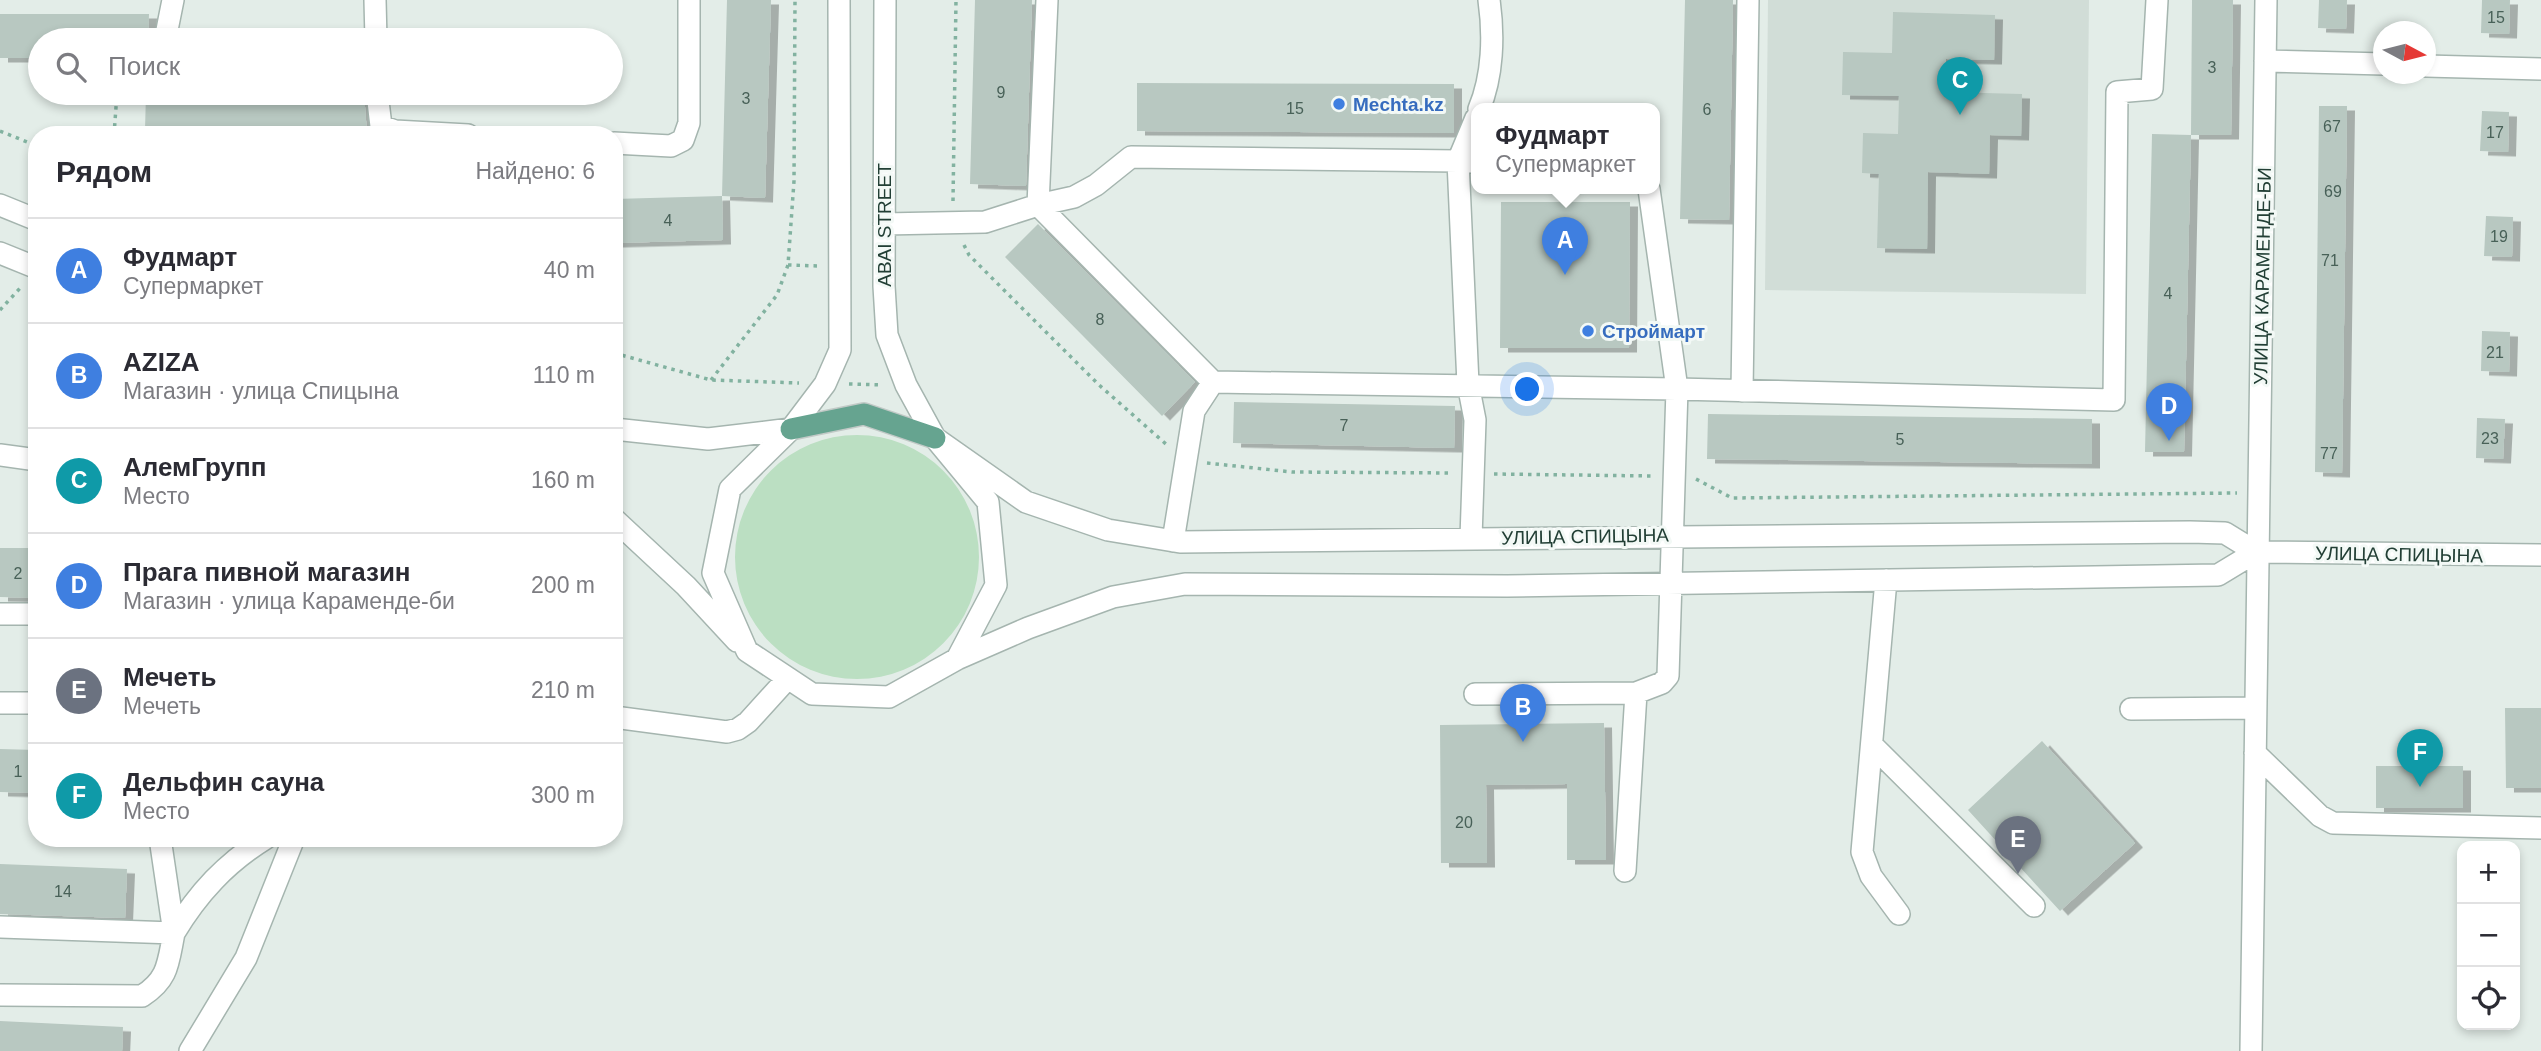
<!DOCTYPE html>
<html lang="ru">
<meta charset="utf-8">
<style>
:root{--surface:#fff;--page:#f2f2f3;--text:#2b2b33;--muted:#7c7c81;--line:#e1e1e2;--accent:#864c44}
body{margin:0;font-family:Helvetica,sans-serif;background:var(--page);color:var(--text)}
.controls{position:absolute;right:21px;bottom:21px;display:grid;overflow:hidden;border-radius:14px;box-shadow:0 4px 10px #0003}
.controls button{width:63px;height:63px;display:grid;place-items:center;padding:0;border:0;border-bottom:2px solid var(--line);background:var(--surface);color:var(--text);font:35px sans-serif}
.compass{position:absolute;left:2373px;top:21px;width:63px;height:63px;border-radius:50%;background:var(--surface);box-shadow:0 4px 10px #0003;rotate:97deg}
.you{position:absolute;left:1528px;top:390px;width:24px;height:24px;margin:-18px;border:5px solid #fff;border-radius:50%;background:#1a73e8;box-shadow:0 0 0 10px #1a73e833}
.badge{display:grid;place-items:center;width:46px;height:46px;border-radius:50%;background:var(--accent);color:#fff;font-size:23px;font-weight:700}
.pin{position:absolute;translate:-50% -58px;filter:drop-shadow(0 2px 4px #0008)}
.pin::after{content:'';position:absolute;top:37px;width:24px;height:21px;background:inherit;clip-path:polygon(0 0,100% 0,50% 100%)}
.popup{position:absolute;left:1471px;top:103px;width:189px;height:91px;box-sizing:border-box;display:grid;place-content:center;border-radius:14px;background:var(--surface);filter:drop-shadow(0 2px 5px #0005);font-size:23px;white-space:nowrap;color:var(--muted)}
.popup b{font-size:26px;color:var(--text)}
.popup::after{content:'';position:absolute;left:50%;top:100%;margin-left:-14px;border:14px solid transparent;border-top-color:var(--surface)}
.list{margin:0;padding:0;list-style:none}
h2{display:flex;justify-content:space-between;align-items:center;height:91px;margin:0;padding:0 28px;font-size:30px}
h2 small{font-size:23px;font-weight:400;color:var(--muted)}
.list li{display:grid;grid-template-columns:46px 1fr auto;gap:21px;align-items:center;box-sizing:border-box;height:105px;padding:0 28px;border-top:2px solid var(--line)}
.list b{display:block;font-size:26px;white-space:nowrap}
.list p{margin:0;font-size:23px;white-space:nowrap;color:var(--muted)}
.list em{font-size:23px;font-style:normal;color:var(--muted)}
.icon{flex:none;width:38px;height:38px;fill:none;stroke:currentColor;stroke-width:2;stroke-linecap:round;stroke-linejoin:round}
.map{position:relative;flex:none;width:2541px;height:1051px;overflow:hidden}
.search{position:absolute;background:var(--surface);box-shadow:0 4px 10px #0003;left:28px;top:28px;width:595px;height:77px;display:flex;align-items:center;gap:18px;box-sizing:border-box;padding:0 24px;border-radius:38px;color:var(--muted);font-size:26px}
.panel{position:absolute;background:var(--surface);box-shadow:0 4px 10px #0003;left:28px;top:126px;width:595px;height:721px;border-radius:28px}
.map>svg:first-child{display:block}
.built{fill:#d1ddd7}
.green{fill:#bbdfc2}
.building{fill:#b8c8c1;filter:url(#shadow)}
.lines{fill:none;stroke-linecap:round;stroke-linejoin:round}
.minor-casing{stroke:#a5b5af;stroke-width:24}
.major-casing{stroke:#c1c9c6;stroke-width:24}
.path{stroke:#82b2a0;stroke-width:3.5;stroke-dasharray:3.5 5;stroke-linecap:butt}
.minor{stroke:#fff;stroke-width:21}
.major{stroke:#66a490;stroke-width:21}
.shop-dot{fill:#3f7fe0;stroke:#f3f9f6;stroke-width:2.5}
.labels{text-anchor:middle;stroke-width:6;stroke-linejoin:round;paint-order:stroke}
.number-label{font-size:16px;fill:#486158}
.shop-label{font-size:19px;font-weight:bold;fill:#366cbe;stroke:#f3f9f6;text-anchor:start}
.street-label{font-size:19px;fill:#223f35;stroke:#f3f9f6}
</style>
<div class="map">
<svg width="2541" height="1051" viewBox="0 0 2541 1051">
<defs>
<filter id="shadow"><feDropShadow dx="8" dy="4.5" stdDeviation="0" flood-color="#0004"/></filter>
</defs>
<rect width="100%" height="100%" fill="#e3ede8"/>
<path class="built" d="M1768,0H2089L2086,294L1765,290Z"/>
<path class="green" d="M735 557a122 122 0 1 1 244 0a122 122 0 1 1-244 0Z"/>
<path class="building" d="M727,0H771L765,198L722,196Z
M975,0H1032L1026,186L970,184Z
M1685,0H1733L1729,220L1680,219Z
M2192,0H2233L2231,135H2191Z
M2319,0H2347L2346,29L2318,28Z
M2482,0H2510L2509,34L2481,33Z
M1893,12L1995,15L1994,60L1946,59V92L2022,94L2021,136L1990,135L1989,174L1928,172L1927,249L1877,248L1879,174L1862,173L1863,133L1898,134L1899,96L1842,95L1843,52L1892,53Z
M0,14H149L148,40H40V58H0Z
M1137,83L1454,84V133L1137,131Z
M146,93H364L367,134L145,130Z
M2319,106H2347L2342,473L2315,472Z
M2482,111L2509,112L2508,152L2480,151Z
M2152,134L2191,135L2184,452H2145Z
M722,196L723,240L614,243V199Z
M1501,202H1630L1629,348H1500Z
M2486,216L2513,217L2512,257L2484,256Z
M1038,224L1195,382L1162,416L1005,257Z
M2482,331L2510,332L2509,372L2481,371Z
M1234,402L1455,406L1454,448L1233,443Z
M1708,414L2092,419V464L1707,459Z
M2477,418L2505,419L2503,459L2476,458Z
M0,548H37V598L0,597Z
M2505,708H2541V788H2506Z
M1604,723L1606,860H1567V784L1486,785L1487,863H1441L1440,725Z
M2042,741L2135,843L2060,911L1968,810Z
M0,749L37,750V793L0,792Z
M2376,766H2463V808H2376Z
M0,864L127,869L125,918L0,914Z
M0,1021L123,1027L122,1051H0Z"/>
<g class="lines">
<g class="minor-casing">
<path id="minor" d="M375,0L376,40
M839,0L840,350L825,384L791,429L730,489L713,573L747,651L812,694L889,697L957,659L996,585L988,502L935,438L906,385L887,335L884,286L885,0
M165,40L173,0
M2265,61L2384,64
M2426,66L2541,69
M377,93L381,126L395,131L468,135
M1479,109C1493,76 1494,35 1489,0
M1476,118L1458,161L1476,162
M614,143L671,146L683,140L689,123V0
M1649,189L1677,389L2114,400L2117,92L2152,89L2157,0
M0,205L37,220
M1038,205L1213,382L1677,389L1668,676L1662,683L1636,693L1475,694
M1038,205L1074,197L1096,185L1131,157L1458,161L1468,384L1475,420L1471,538
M884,224L985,222L1038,205L1047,0
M0,253L37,268
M1742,391L1748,0
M614,429L708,439L791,429
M935,438L1026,502L1108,530L1180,542L2190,532L2225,533L2256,552L2541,555
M0,455L37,460
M614,519L686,586L737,641
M1173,541L1194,411L1213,382
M1886,580L1862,852L1871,876L1899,914
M0,614H37
M957,659L1028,628L1113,597L1185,584L1507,586L2218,575L2256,552
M0,703H37
M2131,709L2255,708
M614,717L727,732L738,729L748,722L788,678
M1872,745L2034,906
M2255,753L2320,816L2333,823L2541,828
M160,838L174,933
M1625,871L1636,693
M0,927L174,933C168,962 169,979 142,996L0,995
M174,933C198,893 226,863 266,838
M190,1051L246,958L294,838
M2251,1051L2266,0"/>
</g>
<g class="major-casing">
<path id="major" d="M791,429L864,414L935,438"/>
</g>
<path class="path" d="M0,131L37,146
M114,135L117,93
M953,201L956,0
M964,245L969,255L1098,384L1167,445
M788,265L820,266
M0,310L22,286
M614,353L711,380L799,383
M711,380L777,295L788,265L794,181L795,0
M849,384L883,385
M1207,463L1292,472L1451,473
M1494,474L1654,476
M1696,479L1732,498L2237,493"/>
<use href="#minor" class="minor"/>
<use href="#major" class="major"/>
</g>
<g class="shop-dot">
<circle cx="1339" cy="104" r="7"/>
<circle cx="1588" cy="331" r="7"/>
</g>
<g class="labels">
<g class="number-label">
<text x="2496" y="23">15</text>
<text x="2212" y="73">3</text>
<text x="1001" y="98">9</text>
<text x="746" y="104">3</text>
<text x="1295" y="114">15</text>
<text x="1707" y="115">6</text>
<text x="2332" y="132">67</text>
<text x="2495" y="138">17</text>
<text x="2333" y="197">69</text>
<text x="668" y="226">4</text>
<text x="2499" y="242">19</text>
<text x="2330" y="266">71</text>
<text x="2168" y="299">4</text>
<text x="1100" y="325">8</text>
<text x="2495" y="358">21</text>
<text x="1344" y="431">7</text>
<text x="2490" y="444">23</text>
<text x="1900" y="445">5</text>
<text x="2329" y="459">77</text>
<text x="18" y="579">2</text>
<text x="18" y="777">1</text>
<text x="1464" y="828">20</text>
<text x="63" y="897">14</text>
</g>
<g class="shop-label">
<text x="1353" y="111">Mechta.kz</text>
<text x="1602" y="338">Строймарт</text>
</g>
<g class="street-label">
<text transform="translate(884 225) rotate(-90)" y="7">ABAI STREET</text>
<text transform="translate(2262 276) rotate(-89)" y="7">УЛИЦА КАРАМЕНДЕ-БИ</text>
<text transform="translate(1585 536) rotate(-1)" y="7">УЛИЦА СПИЦЫНА</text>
<text transform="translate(2399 554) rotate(1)" y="7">УЛИЦА СПИЦЫНА</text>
</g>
</g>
</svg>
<div class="controls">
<button>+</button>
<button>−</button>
<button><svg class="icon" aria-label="locate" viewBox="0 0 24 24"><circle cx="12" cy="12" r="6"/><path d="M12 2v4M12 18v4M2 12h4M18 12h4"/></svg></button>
</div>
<svg class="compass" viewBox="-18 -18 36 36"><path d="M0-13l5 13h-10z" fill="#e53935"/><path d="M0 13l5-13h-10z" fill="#7c7c81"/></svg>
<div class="you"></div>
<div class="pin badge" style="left:1565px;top:275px;background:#3f7fe0">A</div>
<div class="popup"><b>Фудмарт</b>Супермаркет</div>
<div class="pin badge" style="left:1523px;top:742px;background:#3f7fe0">B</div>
<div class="pin badge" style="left:1960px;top:115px;background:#0f9aa8">C</div>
<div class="pin badge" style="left:2169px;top:441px;background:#3f7fe0">D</div>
<div class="pin badge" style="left:2018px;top:874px;background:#6b7280">E</div>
<div class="pin badge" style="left:2420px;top:787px;background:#0f9aa8">F</div>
<div class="search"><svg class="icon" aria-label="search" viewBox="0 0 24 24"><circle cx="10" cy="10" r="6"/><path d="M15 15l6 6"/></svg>Поиск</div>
<section class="panel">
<h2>Рядом<small>Найдено: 6</small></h2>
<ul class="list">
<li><span class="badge" style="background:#3f7fe0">A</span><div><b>Фудмарт</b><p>Супермаркет</p></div><em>40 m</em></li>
<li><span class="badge" style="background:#3f7fe0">B</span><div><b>AZIZA</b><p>Магазин · улица Спицына</p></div><em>110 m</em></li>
<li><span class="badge" style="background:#0f9aa8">C</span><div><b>АлемГрупп</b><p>Место</p></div><em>160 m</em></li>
<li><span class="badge" style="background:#3f7fe0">D</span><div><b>Прага пивной магазин</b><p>Магазин · улица Караменде-би</p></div><em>200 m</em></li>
<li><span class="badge" style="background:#6b7280">E</span><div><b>Мечеть</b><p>Мечеть</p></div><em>210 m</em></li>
<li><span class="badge" style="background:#0f9aa8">F</span><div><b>Дельфин сауна</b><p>Место</p></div><em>300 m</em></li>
</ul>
</section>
</div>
